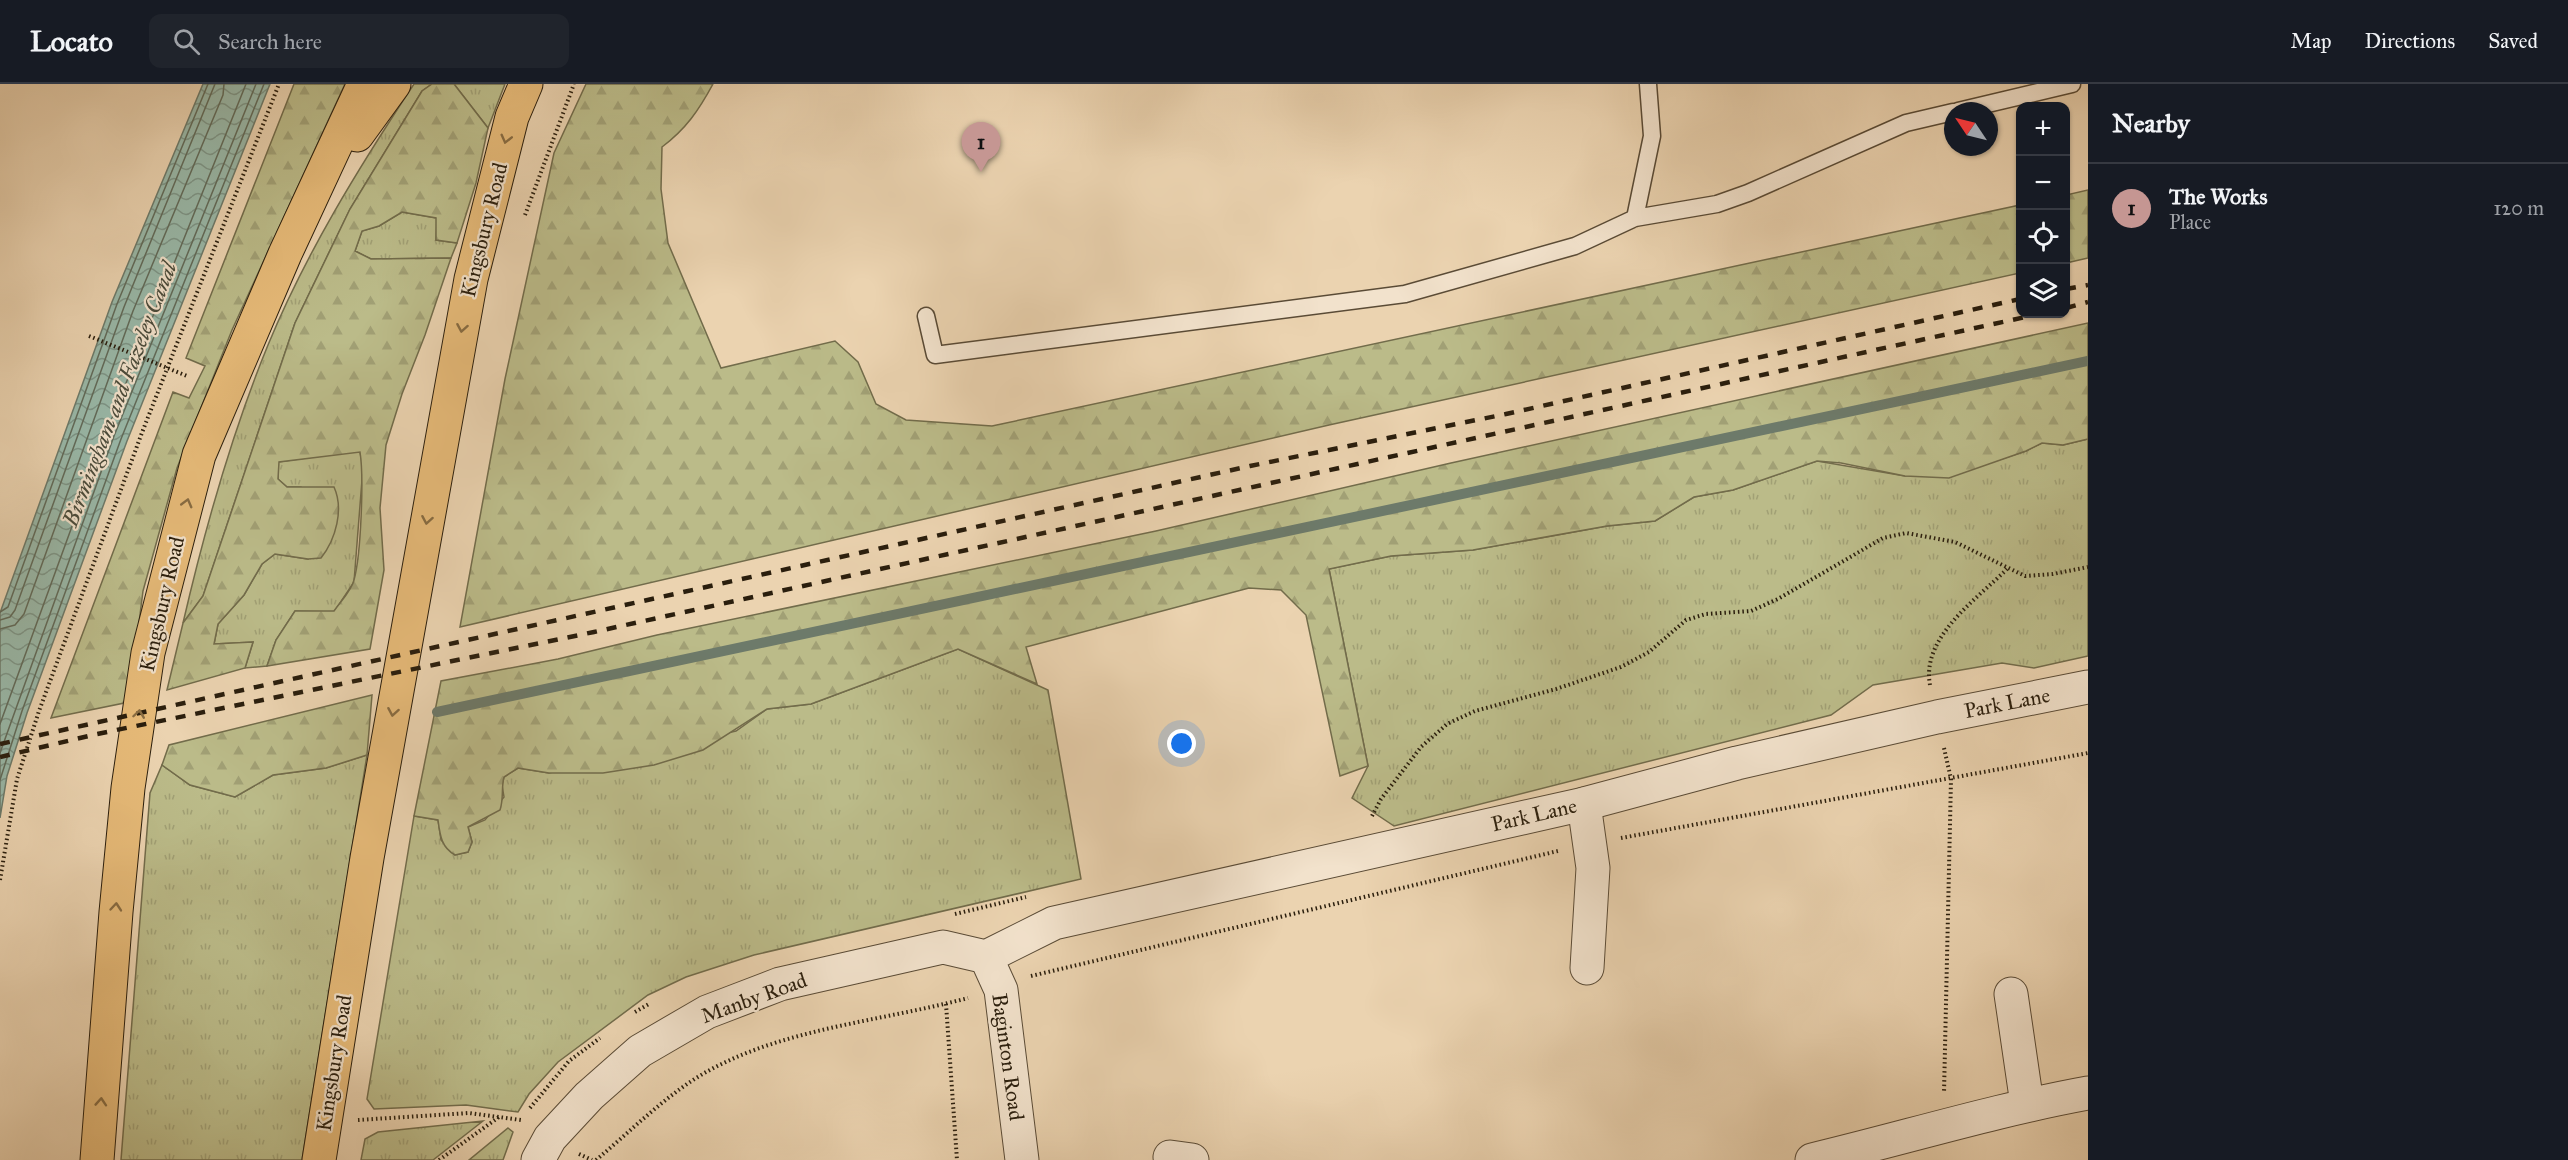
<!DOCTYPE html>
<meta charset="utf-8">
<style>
:root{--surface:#171b24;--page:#20242c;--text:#f1f3f6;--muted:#9ea1a6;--line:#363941;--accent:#c59692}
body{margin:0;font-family:"IM FELL Great Primer",serif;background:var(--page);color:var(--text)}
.controls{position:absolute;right:18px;top:18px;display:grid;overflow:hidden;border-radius:12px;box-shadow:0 2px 4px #0004}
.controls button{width:54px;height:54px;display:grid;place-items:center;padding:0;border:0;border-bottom:2px solid var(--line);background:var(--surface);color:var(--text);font:30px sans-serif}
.compass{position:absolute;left:1944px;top:18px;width:54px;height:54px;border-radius:50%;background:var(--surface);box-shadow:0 2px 4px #0004;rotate:305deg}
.you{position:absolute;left:1182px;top:660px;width:21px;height:21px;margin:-15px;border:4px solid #fff;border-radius:50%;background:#1a73e8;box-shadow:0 0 0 9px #1a73e833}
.badge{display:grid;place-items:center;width:39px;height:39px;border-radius:50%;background:var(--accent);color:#111;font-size:20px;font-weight:700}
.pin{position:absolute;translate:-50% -50px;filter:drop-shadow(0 2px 3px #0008)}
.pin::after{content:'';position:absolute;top:32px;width:21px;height:18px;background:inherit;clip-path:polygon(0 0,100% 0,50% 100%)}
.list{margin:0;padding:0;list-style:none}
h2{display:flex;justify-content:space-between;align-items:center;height:78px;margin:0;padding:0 24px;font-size:26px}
h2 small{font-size:20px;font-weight:400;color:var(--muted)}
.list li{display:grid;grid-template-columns:39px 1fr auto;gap:18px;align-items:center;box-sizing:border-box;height:90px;padding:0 24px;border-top:2px solid var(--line)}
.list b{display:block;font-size:22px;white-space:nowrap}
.list p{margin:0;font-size:20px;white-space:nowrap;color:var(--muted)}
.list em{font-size:20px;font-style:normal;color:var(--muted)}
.icon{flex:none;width:33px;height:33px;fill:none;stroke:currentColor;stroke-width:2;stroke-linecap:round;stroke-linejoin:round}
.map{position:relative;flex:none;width:2088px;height:1076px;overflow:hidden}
header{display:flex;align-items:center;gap:36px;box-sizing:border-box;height:84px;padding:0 30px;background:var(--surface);border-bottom:2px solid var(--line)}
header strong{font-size:28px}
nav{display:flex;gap:33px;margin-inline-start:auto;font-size:21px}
.search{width:420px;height:54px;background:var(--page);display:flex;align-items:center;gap:15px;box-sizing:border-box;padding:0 21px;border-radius:12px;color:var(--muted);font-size:22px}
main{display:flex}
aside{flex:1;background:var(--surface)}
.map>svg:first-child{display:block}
.grass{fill:url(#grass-tufts);stroke:#726c4b;stroke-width:1.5}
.forest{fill:url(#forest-firs);stroke:#726c4b;stroke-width:1.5}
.water{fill:url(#water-waves);stroke:#6d7a6a;stroke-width:1.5}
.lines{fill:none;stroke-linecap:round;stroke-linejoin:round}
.shore{stroke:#626b5a;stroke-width:1.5}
.stream{stroke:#6d7a6a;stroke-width:10}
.service-casing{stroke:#5a4b36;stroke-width:19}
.minor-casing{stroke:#5a4b36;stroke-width:35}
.tertiary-casing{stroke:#5a4b36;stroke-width:35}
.trunk-casing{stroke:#2a1e0d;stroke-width:35}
.path{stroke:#2a1e0d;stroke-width:4;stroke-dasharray:1.5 3;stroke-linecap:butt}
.service{stroke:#f2e2cc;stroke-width:16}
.minor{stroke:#f2e2cc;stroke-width:33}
.tertiary{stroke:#f2e2cc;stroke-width:33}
.trunk{stroke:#e6ba78;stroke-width:33}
.rail{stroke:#2a1e0d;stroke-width:4.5;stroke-dasharray:10 10;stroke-linecap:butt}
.path-bridge{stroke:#2a1e0d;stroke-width:4;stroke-dasharray:1.5 3;stroke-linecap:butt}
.oneway{stroke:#886c42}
.labels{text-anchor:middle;stroke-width:4.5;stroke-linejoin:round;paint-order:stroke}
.street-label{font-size:21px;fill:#2a1e0d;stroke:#f2e2cc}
.water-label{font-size:22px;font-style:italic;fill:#4b4c3c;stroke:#f2e2cc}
</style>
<header>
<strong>Locato</strong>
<div class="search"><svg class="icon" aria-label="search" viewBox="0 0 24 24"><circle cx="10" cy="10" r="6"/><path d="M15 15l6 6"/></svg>Search here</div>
<nav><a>Map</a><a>Directions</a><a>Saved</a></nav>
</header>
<main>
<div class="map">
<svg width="2088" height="1076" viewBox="0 0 2088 1076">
<defs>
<pattern id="grass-tufts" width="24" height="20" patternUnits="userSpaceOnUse" patternTransform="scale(1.5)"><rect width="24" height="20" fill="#bbbb89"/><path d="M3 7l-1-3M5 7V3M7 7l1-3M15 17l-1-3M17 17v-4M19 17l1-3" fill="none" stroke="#a1a075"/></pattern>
<pattern id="forest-firs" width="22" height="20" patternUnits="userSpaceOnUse" patternTransform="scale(1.5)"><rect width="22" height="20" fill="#bbbb89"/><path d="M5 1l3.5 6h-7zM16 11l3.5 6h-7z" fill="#a1a075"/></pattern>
<pattern id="water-waves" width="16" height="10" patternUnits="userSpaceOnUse" patternTransform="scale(1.5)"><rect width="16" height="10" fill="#99b8a8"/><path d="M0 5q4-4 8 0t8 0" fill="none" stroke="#7d9587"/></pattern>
</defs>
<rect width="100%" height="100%" fill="#ebd3b0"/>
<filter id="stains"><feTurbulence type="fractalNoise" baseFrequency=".00333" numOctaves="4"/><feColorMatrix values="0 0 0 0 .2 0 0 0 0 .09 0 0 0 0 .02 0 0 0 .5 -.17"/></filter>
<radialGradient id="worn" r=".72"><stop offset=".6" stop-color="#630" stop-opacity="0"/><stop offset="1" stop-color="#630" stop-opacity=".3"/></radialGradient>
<path class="grass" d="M414,0H432L422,7L350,125L295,239L203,512L183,539C205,444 231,351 268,261C306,169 359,83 414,0Z
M454,0H505L488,44Z
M402,128L437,134L436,156L457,159L451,174L371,175L355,167L362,147L379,142Z
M2088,355V572L2034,584L2002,579L1873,601L1831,631L1394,742L1352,714L1368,682L1329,485L1391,472L1473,466L1607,442L1655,437L1694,413L1733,406L1817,377L1905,392L1989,379L2026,367L2042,359L2063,361Z
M348,368H360L363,383L354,498L334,528L295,527L276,556L267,582L245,584L253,558L214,560L218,540L244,511L262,480L275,470L308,475L301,403H287L278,395V378Z
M958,565L1048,606L1081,795L754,871L686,893L648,911L558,978L529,1010L518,1028L466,1021L374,1025L367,1015L414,732L438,736L441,756L455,771L468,768L472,758L468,743L485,736L504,713L502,701L504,693L518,684L549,689L736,647L767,625L811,620Z
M367,671L302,1076H121L150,709L162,681L190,701L235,713L273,691L326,684Z
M483,1037L433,1076H361L365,1055L378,1048Z
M508,1044L513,1048L503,1076H469Z"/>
<path class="forest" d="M294,0H345L232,246L177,384L143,507L129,618L51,634L173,308L189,314L205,282L186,274Z
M432,0H454L488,44L476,99L457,159L436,156V134L402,128L379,142L362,147L355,167L371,175L451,174L425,251L402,310L386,361L380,424L384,486L370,565L267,582L276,556L295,527H334C340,518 352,506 354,496C361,471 364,393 360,368L279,378L278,395L287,403H334C344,425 336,455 321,474L308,475L275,470L262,480L244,511L218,540L214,560L253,558L245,584L167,606L183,539L203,512L295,239L350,125L422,7Z
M586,0H713C699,26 686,45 662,63L661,105L668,159L721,284L835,257L858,278L876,320L906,336L992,342L2020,121V189L1329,341L460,543L505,295L554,69Z
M2088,106V174L2066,179V111Z
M2088,239V355L2063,361L2042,359L2026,367L1949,394L1905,392L1841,379L1817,377L1733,406L1694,413L1655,437L1607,442L1473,466L1391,472L1329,485L1368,682L1340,692L1306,531L1281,506L1249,504L1026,563L1037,600L958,565L811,620L767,625L703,666L654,681L603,689H549L518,684L504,693C501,704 504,714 500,726L468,743L472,758L468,768L455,771C441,763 440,751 438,736L414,732L441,597L558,575L657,551L1156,447L1451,379Z
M372,611L367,671L326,684L273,691L235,713L190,701L162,681L169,661Z"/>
<path class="water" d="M203,0H270L127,357L27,629L7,692L0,734V529L112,218Z"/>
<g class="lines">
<path class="shore" d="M0,528L8,523L117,220L208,0
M0,536L10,533L15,526L124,223L215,0
M0,545L15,541L24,530L133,227L223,11L224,0
M0,640L106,349L246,0
M0,669L114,352L256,0
M0,696L22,627L121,355L264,0"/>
<path class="stream" d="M437,628L2088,277"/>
<g class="service-casing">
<path id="service" d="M1958,27L2072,0
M1635,134L1652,52L1648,0
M926,232L935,271L1405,210L1575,162L1635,134L1717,120L1748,109L1906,39L1953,28"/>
</g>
<g class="minor-casing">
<path id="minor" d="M1584,720L1593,784L1587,884
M2011,910L2027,1020
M1170,1073L1192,1076
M1812,1076C1904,1054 1995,1026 2088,1009"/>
</g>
<g class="tertiary-casing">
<path id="tertiary" d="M986,873L1054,839L1584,720L1737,679L1937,633L2088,603
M986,873L1001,906L1022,1076
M538,1076L550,1054L589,1012L640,967L707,928L780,900L943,863L986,873"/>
</g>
<g class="trunk-casing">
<path id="trunk" d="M357,51L394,0
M97,1076L116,828L128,704L148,569L199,371L285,170L364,0
M319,1076L367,774L471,195L512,33L526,0"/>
</g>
<path class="path" d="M525,131L574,0
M1930,601C1921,553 1976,516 2007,485
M1944,664L1951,695L1944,1009
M1372,732L1381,715L1421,663L1447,640L1475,627L1556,605L1621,583L1649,568L1686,536L1706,530L1751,527L1778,515L1883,454L1906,449L1955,458L2025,492L2053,490L2088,483
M1621,754L2088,669
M0,796L17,695L39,627L143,346L279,0
M955,830L1026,813
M1031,892L1558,767
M946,920L957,1076
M635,928L649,920
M530,1024L569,977L600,954
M358,1036L469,1029L521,1036
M579,1070L592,1076
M439,1076L499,1033
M596,1076C631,1047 668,1009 708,987C786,944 882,937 968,914"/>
<use href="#service" class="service"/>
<use href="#minor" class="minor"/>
<use href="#tertiary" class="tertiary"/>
<use href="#trunk" class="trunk"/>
<path class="rail" d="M2066,205L2088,201
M2066,224L2088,218
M0,660L1250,382L1506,330L2020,215
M0,673L97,650L594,548L2039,230"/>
<path class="path-bridge" d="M89,252L187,292"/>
</g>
<defs><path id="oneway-chevron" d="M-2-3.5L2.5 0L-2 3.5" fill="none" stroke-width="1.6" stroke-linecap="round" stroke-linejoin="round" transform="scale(1.5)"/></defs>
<g class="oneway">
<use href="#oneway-chevron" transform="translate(506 55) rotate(104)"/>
<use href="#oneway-chevron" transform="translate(462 244) rotate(100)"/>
<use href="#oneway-chevron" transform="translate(187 419) rotate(-75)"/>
<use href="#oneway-chevron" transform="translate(427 436) rotate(100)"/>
<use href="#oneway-chevron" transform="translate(393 628) rotate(100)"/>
<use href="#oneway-chevron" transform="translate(139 630) rotate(-82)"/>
<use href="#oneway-chevron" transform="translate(116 823) rotate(-85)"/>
<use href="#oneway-chevron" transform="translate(101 1018) rotate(-86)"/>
</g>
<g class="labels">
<g class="street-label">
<text transform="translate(484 146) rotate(-76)" y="7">Kingsbury Road</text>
<text transform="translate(162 520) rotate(-77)" y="7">Kingsbury Road</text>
<text transform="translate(2007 619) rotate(-11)" y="7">Park Lane</text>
<text transform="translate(1534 731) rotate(-13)" y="7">Park Lane</text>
<text transform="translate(754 914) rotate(-20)" y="7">Manby Road</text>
<text transform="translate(1008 973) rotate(82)" y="7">Baginton Road</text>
<text transform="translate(334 979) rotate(-81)" y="7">Kingsbury Road</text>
</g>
<g class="water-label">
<text transform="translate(119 310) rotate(-69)" y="8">Birmingham and Fazeley Canal</text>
</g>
</g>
<rect width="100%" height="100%" filter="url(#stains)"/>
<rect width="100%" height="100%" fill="url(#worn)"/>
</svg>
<div class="controls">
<button>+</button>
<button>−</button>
<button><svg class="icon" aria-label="locate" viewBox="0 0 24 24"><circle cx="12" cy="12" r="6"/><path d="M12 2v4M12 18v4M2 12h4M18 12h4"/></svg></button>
<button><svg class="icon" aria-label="layers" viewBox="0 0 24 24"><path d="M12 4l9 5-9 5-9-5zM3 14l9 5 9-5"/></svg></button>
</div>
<svg class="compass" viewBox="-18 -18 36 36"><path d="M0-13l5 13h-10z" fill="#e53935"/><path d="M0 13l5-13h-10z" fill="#9ea1a6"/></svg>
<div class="you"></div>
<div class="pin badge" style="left:981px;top:88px">1</div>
</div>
<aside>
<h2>Nearby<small></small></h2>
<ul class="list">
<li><span class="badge">1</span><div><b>The Works</b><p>Place</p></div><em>120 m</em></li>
</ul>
</aside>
</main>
